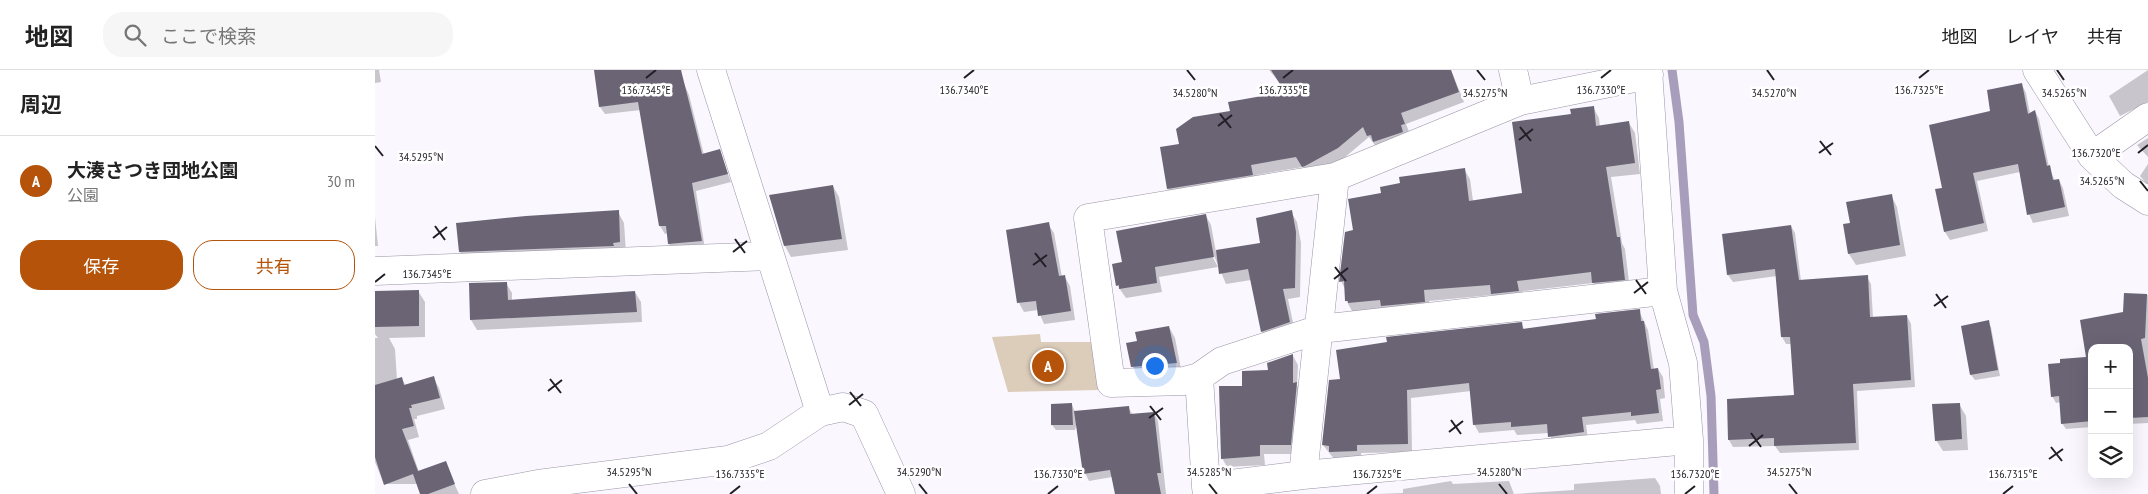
<!DOCTYPE html>
<html lang="ja">
<meta charset="utf-8">
<style>
:root{--surface:#fff;--page:#f6f6f6;--text:#222;--muted:#767676;--line:#e0e0e0;--accent:#b45309}
body{margin:0;font-family:"PT Sans Narrow","Noto Sans JP",sans-serif;background:var(--page);color:var(--text)}
.controls{position:absolute;right:15px;bottom:15px;display:grid;overflow:hidden;border-radius:10px;box-shadow:0 5px 20px #0002}
.controls button{width:45px;height:45px;display:grid;place-items:center;padding:0;border:0;border-bottom:1px solid var(--line);background:var(--surface);color:var(--text);font:25px sans-serif}
.you{position:absolute;left:779px;top:295px;width:18px;height:18px;margin:-12px;border:4px solid #fff;border-radius:50%;background:#1a73e8;box-shadow:0 0 0 8px #1a73e833}
.badge{display:grid;place-items:center;width:32px;height:32px;border-radius:50%;background:var(--accent);color:#fff;font-size:16px;font-weight:700}
.pin{position:absolute;translate:-50% -50%;border:2px solid #fff;box-shadow:0 1px 5px #0006}
.list{margin:0;padding:0;list-style:none}
h2{display:flex;justify-content:space-between;align-items:center;height:65px;margin:0;padding:0 20px;font-size:21px}
h2 small{font-size:16px;font-weight:400;color:var(--muted)}
.list li{display:grid;grid-template-columns:32px 1fr auto;gap:15px;align-items:center;box-sizing:border-box;height:90px;padding:0 20px;border-top:1px solid var(--line)}
.list b{display:block;font-size:19px;white-space:nowrap}
.list p{margin:0;font-size:16px;white-space:nowrap;color:var(--muted)}
.list em{font-size:16px;font-style:normal;color:var(--muted)}
.actions{display:flex;gap:10px;padding:15px 20px}
.actions a{flex:1;padding:11px 0;border:1px solid var(--accent);border-radius:20px;text-align:center;font-size:18px;color:var(--accent)}
.actions .main{background:var(--accent);color:#fff}
.icon{flex:none;width:28px;height:28px;fill:none;stroke:currentColor;stroke-width:2;stroke-linecap:round;stroke-linejoin:round}
.map{position:relative;flex:none;width:1773px;height:424px;overflow:hidden}
header{display:flex;align-items:center;gap:30px;box-sizing:border-box;height:70px;padding:0 25px;background:var(--surface);border-bottom:1px solid var(--line)}
header strong{font-size:24px}
nav{display:flex;gap:28px;margin-inline-start:auto;font-size:18px}
.search{width:350px;height:45px;background:var(--page);display:flex;align-items:center;gap:12px;box-sizing:border-box;padding:0 18px;border-radius:20px;color:var(--muted);font-size:19px}
main{display:flex}
aside{flex:1;background:var(--surface)}
.map>svg:first-child{display:block}
.green{fill:#dcccba}
.shadow{fill:#0003}
.lines{fill:none;stroke-linecap:round;stroke-linejoin:round}
.stream{stroke:#a89ebb;stroke-width:9}
.building{fill:#6a6475}
.minor-casing{stroke:#9a94a6;stroke-width:29}
.minor{stroke:#fff;stroke-width:28}
.ticks{fill:none;stroke:#211e25;stroke-width:2}
.ticks-label{font-size:12px;text-anchor:middle;fill:#211e25;stroke:#fff;stroke-width:5;stroke-linejoin:round;paint-order:stroke}
</style>
<header>
<strong>地図</strong>
<div class="search"><svg class="icon" aria-label="search" viewBox="0 0 24 24"><circle cx="10" cy="10" r="6"/><path d="M15 15l6 6"/></svg>ここで検索</div>
<nav><a>地図</a><a>レイヤ</a><a>共有</a></nav>
</header>
<main>
<aside>
<h2>周辺<small></small></h2>
<ul class="list">
<li><span class="badge">A</span><div><b>大湊さつき団地公園</b><p>公園</p></div><em>30 m</em></li>
</ul>
<div class="actions"><a class="main">保存</a><a>共有</a></div>
</aside>
<div class="map">
<svg width="1773" height="424" viewBox="0 0 1773 424">
<rect width="100%" height="100%" fill="#faf7ff"/>
<path class="green" d="M665,264L666,272H717L725,320L633,322L617,267Z"/>
<path class="shadow" d="M0,0H4L6,12L0,13Z
M220,0H303L314,25L329,85L344,81L356,112L321,121L330,179L299,182L294,174L293,163L290,164L285,156L266,40L230,44L225,37Z
M894,0H1076L1089,32L1031,54L1035,64L1005,82L994,67L969,88L936,106L928,97L881,105L883,115L799,129L793,119L805,75L856,42L913,22Z
M1773,0V32L1745,46L1734,26Z
M1647,15L1651,23L1655,44L1660,41L1664,49L1674,97L1680,111L1684,110L1688,118L1694,146L1658,153L1654,144L1645,102L1602,111L1613,161L1575,170L1570,162L1569,119L1617,42Z
M1218,37L1224,48L1225,57L1254,53L1260,63L1265,104L1236,107L1247,173L1250,179L1255,220L1224,223L1218,213L1148,221L1149,232L1123,234L1117,225L1054,231L1056,242L980,243L977,241L971,230L970,219L966,211L979,162L1007,124L1089,99L1095,109L1098,131L1149,124L1197,45Z
M1773,68V87L1762,75Z
M1773,94V115L1765,106Z
M458,116L464,127L473,180L416,187L410,176L396,126Z
M1516,125L1522,137L1531,186L1481,195L1474,184L1476,154Z
M243,142L249,153L251,183L91,193L85,182Z
M916,142L922,152L926,173L925,227L913,229L920,262L892,271L887,262L876,210L851,214L837,181L835,182L843,197L784,207L787,222L751,228L742,215L748,193L831,146L836,155L841,182L887,174Z
M0,147L3,176H0Z
M673,154L679,163L687,207H690L695,216L700,250L669,254L663,240L649,242L644,233Z
M1416,156L1420,163L1426,211L1492,207L1496,214L1498,248L1532,246L1536,254L1540,317L1482,321L1484,380L1405,383L1400,376L1358,377L1354,370L1420,326L1417,274H1411L1407,267L1402,206L1358,212L1353,205Z
M131,213L137,223V231L260,222L266,232L267,252L102,260L96,250Z
M43,221L50,232V267L14,268L20,279L22,310L27,309L31,316L58,307L64,318L70,339L42,346V349H39L44,367L33,370L44,402L70,393L84,424H46L43,414H9L0,392V268H3L0,264V222Z
M1750,224L1773,225V353L1754,354V278H1717V357L1691,359L1687,353L1686,332L1681,333L1677,326L1712,288L1706,251L1750,243Z
M1264,241L1273,260L1279,300L1283,299L1288,307L1290,328L1285,329L1288,351L1262,354L1260,350L1211,355L1213,370L1179,375L1174,363L1142,365L1139,360L1104,363L1099,354L1096,321L1036,328L1037,382L986,383L987,389L960,390L948,375L967,310L1146,254L1150,260L1222,250Z
M1613,252L1616,257L1625,306L1600,310L1596,305Z
M794,257L800,268L807,304L764,308L757,296L763,272Z
M918,286L923,295L922,315L927,323L920,384H889L890,395L852,397L847,388L868,318Z
M1584,334L1591,346L1593,380L1568,381L1561,370Z
M697,335L700,342L753,337L758,345L779,343L783,351L791,424H741L737,407L714,411L710,403L702,353L700,360H681L677,355Z
M1280,408L1285,416L1286,424H1001L1028,423V419L1076,411L1078,414L1134,411L1139,424L1199,420V414Z"/>
<g class="lines">
<path class="stream" d="M1297,0L1304,52L1318,245L1329,272L1336,326L1339,424"/>
</g>
<path class="building" d="M219,0H306L327,84L345,79L353,104L317,113L327,171L293,174L291,156H284L263,32L224,37Z
M896,0H1076L1084,22L1026,43L1030,54L1026,55L1028,62L998,72L996,65L992,66L988,57L963,78L930,96L927,97L921,87L876,95L878,105L792,119L785,77L804,74L801,59L818,47L855,41L853,32L910,22Z
M1647,13L1653,44L1660,40L1672,96L1675,95L1678,110L1684,109L1690,137L1652,145L1643,94L1598,103L1609,153L1569,162L1560,119L1567,118L1554,55L1615,41L1612,20Z
M1219,36L1221,56L1254,51L1260,93L1231,97L1242,167H1245L1250,210L1217,213L1216,202L1142,211L1144,221L1116,224L1115,215L1049,220L1050,232L1006,236L1005,230L973,233V231H970L969,211L964,212L970,162L978,160L973,129L1006,123L1005,117L1025,113L1024,107L1090,98L1094,131L1147,123L1137,52L1196,44L1195,39Z
M458,115L467,169L409,176L394,125Z
M1517,124L1525,175L1473,184L1468,154L1475,153L1471,132Z
M244,140L245,172L238,173L239,176L84,182L81,153L151,146Z
M917,140L921,162L920,218L908,219L915,252L886,262L873,199L844,204L841,180L885,173L881,148Z
M831,144L839,187L780,197L782,213L744,219V215L741,216L737,194L747,192L741,161Z
M674,152L684,206L690,205L696,241L663,246L661,231L642,233L631,160Z
M1416,155L1424,210L1493,205L1495,247L1532,245L1536,310L1478,314L1481,373L1399,376V368L1353,370L1352,329L1419,325L1415,267H1406L1400,199L1352,205L1347,164Z
M132,212L133,230L260,221L262,242L95,250L94,213Z
M44,220V256L0,257V221Z
M1749,223L1772,224L1770,268L1766,269L1773,308V347L1754,348V278H1717V351L1686,354L1684,326L1676,327L1673,294L1685,293V289L1711,287L1705,250L1748,242Z
M1265,239L1266,251H1269L1276,299L1283,298L1286,319L1281,320L1284,343L1256,346V342L1207,347L1209,362L1173,367L1172,354L1136,357V352L1098,355L1094,313L1032,320L1033,374L982,375V381L954,382V376L947,375L954,310L965,309L961,280L1012,272L1011,267L1147,252L1148,259L1221,249L1220,244Z
M1614,250L1623,300L1595,305L1586,256Z
M794,256L802,293L756,297L751,273L762,271L760,262Z
M918,284V313L922,312L916,375H885V386L846,389L844,316H867V301L893,300L892,293Z
M59,306L65,328L36,335L37,338H34L39,356L27,359L43,401L71,391L80,414L53,424H45L38,404L9,415L0,387V315L27,307L29,315Z
M697,333L698,355H676V334Z
M1585,333L1587,369L1560,371L1557,334Z
M754,336L755,344L779,342L786,403H782L786,424H740L735,400L708,404L699,341Z"/>
<g class="lines">
<g class="minor-casing">
<path id="minor" d="M336,0L445,342
M1138,0L1145,31
M1273,0L1288,221L1308,293L1314,370V424
M1662,0L1717,86L1748,115L1773,131
M1274,5L1145,31L960,107L713,148L736,313L809,311L824,307L847,291L945,259L1288,221
M1717,86L1773,47
M0,201L394,186
M824,307L831,417
M928,405L960,107
M110,424L163,414L353,390L394,376L445,342L468,337L489,344L526,424
M832,424L831,417L928,405L1314,370"/>
</g>
<use href="#minor" class="minor"/>
</g>
<path class="ticks" d="M812,0L820,10M1102,0L1110,10M1392,0L1399,10M1682,0L1689,10M271,8L281,0M589,8L599,0M908,8L918,0M1226,8L1236,0M1544,8L1554,0M845,44L856,58M843,56L857,45M1145,57L1156,71M1144,70L1158,59M1445,71L1456,85M0,76L8,86M1444,83L1458,73M1763,83L1773,75M1765,111L1773,121M60,156L70,170M58,168L72,157M360,169L370,183M358,182L372,171M660,183L671,197M658,195L672,185M960,197L971,211M959,209L973,198M1261,210L1271,224M0,212L10,204M1259,223L1273,212M1561,224L1571,238M1559,236L1573,226M175,309L186,323M173,321L187,310M475,322L486,336M474,335L488,324M775,336L786,350M774,348L788,338M1076,350L1086,364M1074,362L1088,351M1376,363L1386,377M1374,376L1388,365M1676,377L1687,391M1674,389L1688,379M254,414L262,424M544,414L552,424M834,414L842,424M1124,414L1132,424M1414,414L1422,424M355,424L365,416M673,424L683,416M992,424L1002,416M1310,424L1320,416M1628,424L1638,416"/>
<g class="ticks-label">
<text x="908" y="24">136.7335°E</text>
<text x="271" y="24">136.7345°E</text>
<text x="589" y="24">136.7340°E</text>
<text x="1226" y="24">136.7330°E</text>
<text x="1544" y="24">136.7325°E</text>
<text x="1689" y="27">34.5265°N</text>
<text x="820" y="27">34.5280°N</text>
<text x="1110" y="27">34.5275°N</text>
<text x="1399" y="27">34.5270°N</text>
<text x="1721" y="87">136.7320°E</text>
<text x="46" y="91">34.5295°N</text>
<text x="1727" y="115">34.5265°N</text>
<text x="52" y="208">136.7345°E</text>
<text x="254" y="406">34.5295°N</text>
<text x="544" y="406">34.5290°N</text>
<text x="834" y="406">34.5285°N</text>
<text x="1124" y="406">34.5280°N</text>
<text x="1414" y="406">34.5275°N</text>
<text x="365" y="408">136.7335°E</text>
<text x="683" y="408">136.7330°E</text>
<text x="1002" y="408">136.7325°E</text>
<text x="1320" y="408">136.7320°E</text>
<text x="1638" y="408">136.7315°E</text>
</g>
</svg>
<div class="controls">
<button>+</button>
<button>−</button>
<button><svg class="icon" aria-label="layers" viewBox="0 0 24 24"><path d="M12 4l9 5-9 5-9-5zM3 14l9 5 9-5"/></svg></button>
</div>
<div class="you"></div>
<div class="pin badge" style="left:673px;top:296px">A</div>
</div>
</main>
